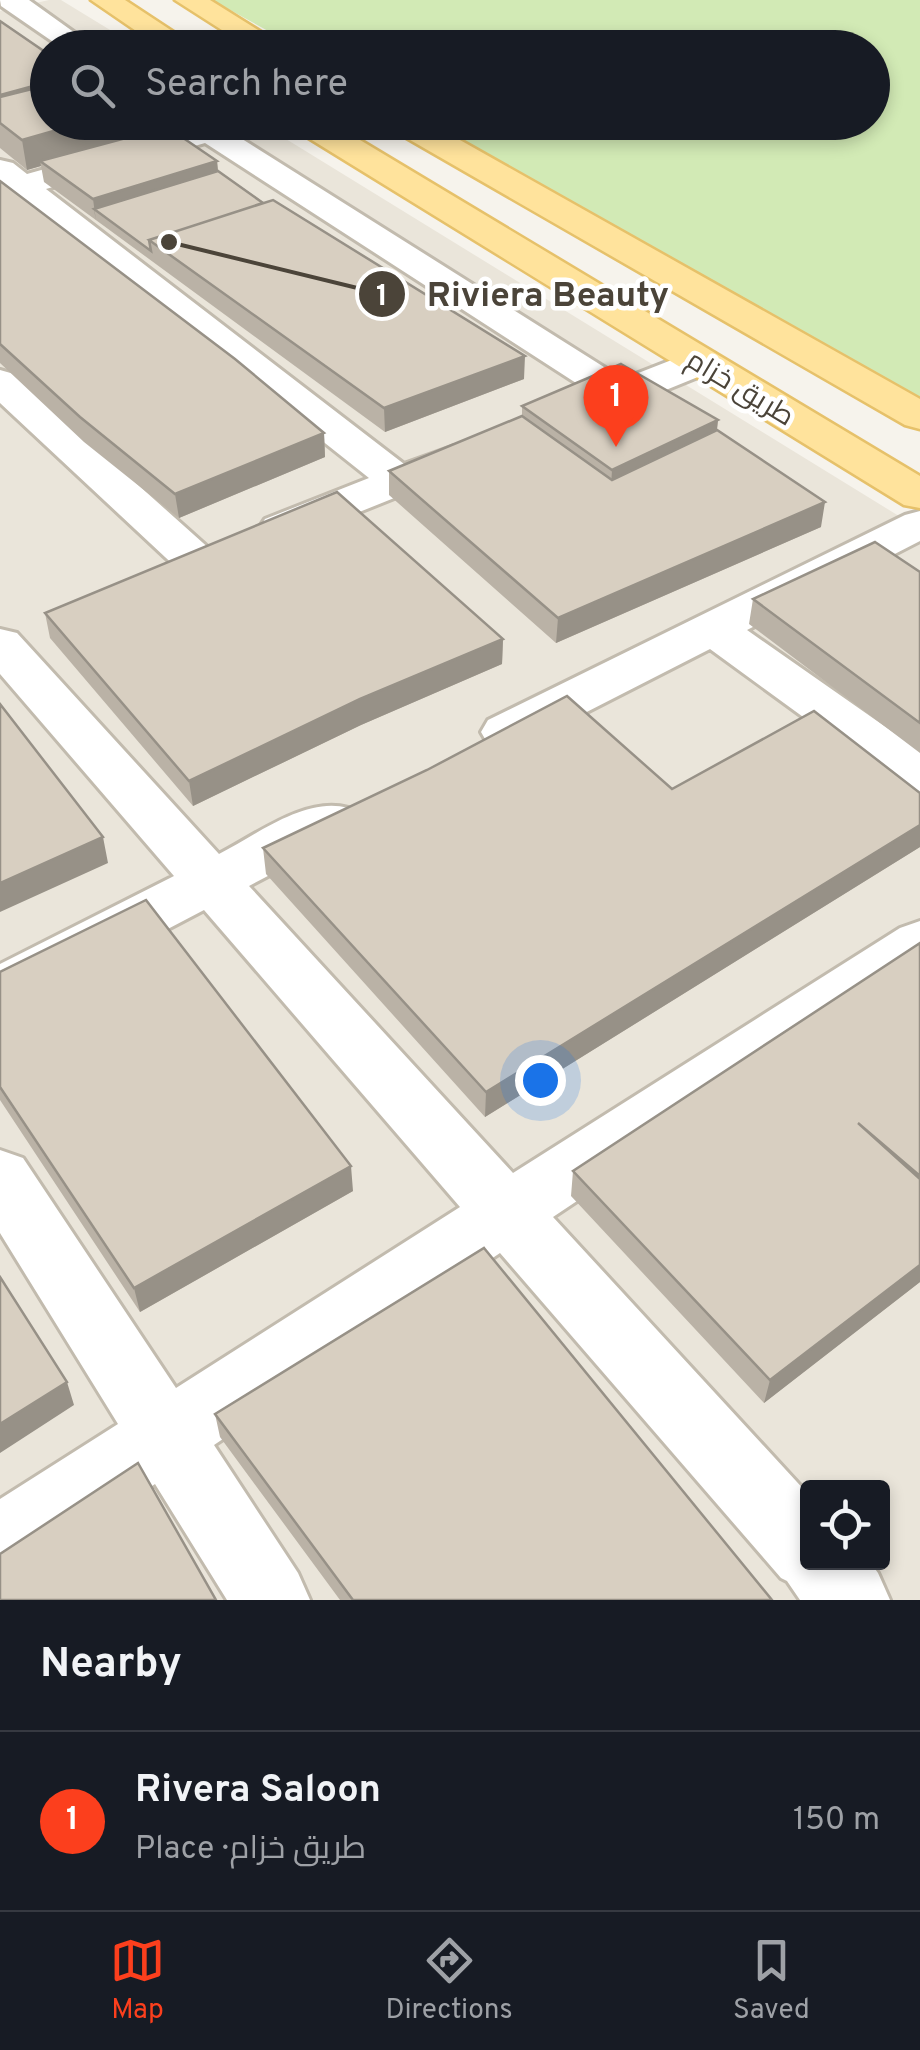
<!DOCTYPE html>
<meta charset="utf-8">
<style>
:root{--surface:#171b24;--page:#242831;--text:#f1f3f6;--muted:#9ea1a6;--line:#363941;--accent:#fc3f1d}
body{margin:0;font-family:Overpass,Cairo,sans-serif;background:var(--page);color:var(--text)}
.controls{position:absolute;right:30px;bottom:30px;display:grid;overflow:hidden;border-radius:10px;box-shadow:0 5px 15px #0003}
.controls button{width:90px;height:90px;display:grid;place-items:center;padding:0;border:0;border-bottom:2px solid var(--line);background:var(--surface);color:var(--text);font:50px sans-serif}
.you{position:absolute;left:540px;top:1080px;width:35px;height:35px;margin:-25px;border:8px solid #fff;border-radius:50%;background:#1a73e8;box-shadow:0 0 0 15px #1a73e833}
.badge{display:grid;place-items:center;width:65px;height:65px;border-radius:50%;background:var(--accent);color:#fff;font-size:32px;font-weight:700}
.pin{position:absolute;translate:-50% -82px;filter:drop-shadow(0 2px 5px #0008)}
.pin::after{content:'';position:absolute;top:52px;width:35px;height:30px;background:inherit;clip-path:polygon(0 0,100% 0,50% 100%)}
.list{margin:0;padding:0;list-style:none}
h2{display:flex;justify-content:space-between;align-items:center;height:130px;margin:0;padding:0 40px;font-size:42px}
h2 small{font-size:32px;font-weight:400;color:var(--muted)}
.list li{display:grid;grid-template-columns:65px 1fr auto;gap:30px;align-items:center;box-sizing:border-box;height:180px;padding:0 40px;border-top:2px solid var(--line)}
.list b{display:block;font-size:38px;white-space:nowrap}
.list p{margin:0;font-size:32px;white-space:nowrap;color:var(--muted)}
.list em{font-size:32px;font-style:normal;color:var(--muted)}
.icon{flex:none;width:55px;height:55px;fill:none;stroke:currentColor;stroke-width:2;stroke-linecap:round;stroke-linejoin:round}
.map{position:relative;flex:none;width:920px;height:1600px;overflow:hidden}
.search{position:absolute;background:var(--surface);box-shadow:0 5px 15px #0003;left:30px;right:30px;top:30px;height:110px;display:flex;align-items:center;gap:25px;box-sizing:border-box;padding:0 35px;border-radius:55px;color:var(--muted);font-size:38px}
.sheet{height:310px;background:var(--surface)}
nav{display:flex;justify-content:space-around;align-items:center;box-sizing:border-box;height:140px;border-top:2px solid var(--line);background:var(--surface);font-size:28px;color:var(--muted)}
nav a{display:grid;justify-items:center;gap:5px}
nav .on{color:var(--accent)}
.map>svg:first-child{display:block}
.residential{fill:#eae5da;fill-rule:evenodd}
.green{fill:#d2eab5}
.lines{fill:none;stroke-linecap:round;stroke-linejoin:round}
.minor-casing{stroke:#c2bbae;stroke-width:6}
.major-casing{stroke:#e6c16a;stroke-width:5}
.minor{fill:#fff;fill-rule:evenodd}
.major{fill:#ffe39c;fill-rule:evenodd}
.wall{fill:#bab2a6}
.shaded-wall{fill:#979187}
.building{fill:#d8cfc1;stroke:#979187;stroke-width:2.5}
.labels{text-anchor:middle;stroke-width:9;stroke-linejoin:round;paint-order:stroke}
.far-street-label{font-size:28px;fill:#4b4439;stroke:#fff}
.leader{fill:none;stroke:#4b4439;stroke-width:4}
.callout-dot{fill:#4b4439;stroke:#fff;stroke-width:4}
.mark-label{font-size:30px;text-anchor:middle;font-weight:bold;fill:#fff}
.callout-label{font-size:35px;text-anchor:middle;font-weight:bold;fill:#4b4439;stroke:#fff;stroke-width:9;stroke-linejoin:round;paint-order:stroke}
</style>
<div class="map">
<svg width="920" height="1600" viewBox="0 0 920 1600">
<rect width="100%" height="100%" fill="#f6f3ec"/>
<path class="residential" d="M49,0H61L138,47L48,48V122L260,123L920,529V1600H0V11ZM808,1488H882V1562H808Z"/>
<path class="green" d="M212,0H920V400L429,123L872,122V48L297,47Z"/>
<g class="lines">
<g class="minor-casing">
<path id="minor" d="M0,0H29L96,48H62L1,6Z
M209,123L220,125L623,379L687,354L701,350L715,354L720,362L715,370L602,416L588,419L574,416L568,407L574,398L590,392L205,143L46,189L404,464L454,446L469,450L475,459L469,468L297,537L281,541L265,537L259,528L265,519L369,478L16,198L0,202V160L13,163L27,174Z
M0,370L14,374L212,551L218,561L212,571L196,574L180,571L0,403Z
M920,511V541L747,630L920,751V794L902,789L710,649L524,744L506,749L488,744L481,732L488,720L905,515Z
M0,629L17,633L219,854C256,835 306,796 348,808L356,821L348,834L249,886L513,1173L900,928L920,921V972L553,1217L808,1494V1562H870L878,1573L890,1600H800L787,1581L781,1578L500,1253L214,1445L298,1573L310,1600H227L155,1484L27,1570L0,1581V1499L118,1424L0,1233V1150L23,1158L176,1388L460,1207L204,910L21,1006L0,1013V964L174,876L0,674Z"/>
</g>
<g class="major-casing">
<path id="major" d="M91,0H125L198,48H161Z
M175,0H210L287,48H250Z
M290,122H330L920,476V508L904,505L294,129Z
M387,122H428L920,399V429L905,425L391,129Z"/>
</g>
<use href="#minor" class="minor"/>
<use href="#major" class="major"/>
</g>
<path class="wall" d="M0,21L48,122H137L138,135L217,161L218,171L524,379L385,432L44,182L41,166L27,170L0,148Z
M0,181L324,433L325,457L179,518L84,442L0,363Z
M522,406L718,420L717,430L821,527L556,643L389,495V471L522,416Z
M920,572V753L749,624L753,599Z
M45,613L503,639L502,664L361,725L193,806L50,638Z
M672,789L920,793V847L485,1117L266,874L263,848Z
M920,943V1282L764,1403L571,1196L573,1171Z
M0,972L353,1191L140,1312L0,1100Z
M215,1414L772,1600H340L220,1437Z"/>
<path class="shaded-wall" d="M48,82V104L0,116V95Z
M85,122H137L139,138L40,161L41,166L27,170L22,140Z
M217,161L219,182L94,209L96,221L93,199Z
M525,356L524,379L385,432L384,408Z
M718,420L714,454L610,504L612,470Z
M324,433L325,457L179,518L175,494Z
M825,502L821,527L556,643L558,618Z
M503,639L502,664L361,725L193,806L189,781L360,699Z
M920,825V847L485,1117L486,1092Z
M103,837L108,863L0,912V883Z
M351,1166L353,1191L140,1312L134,1288Z
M920,1265V1282L764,1403L770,1380Z
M67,1382L74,1405L0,1453V1424Z"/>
<path class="building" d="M0,21L48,54V82L0,95Z
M48,85V122H85L22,140L0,123V97Z
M167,127L217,161L93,199L40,161Z
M218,171L263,203L149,240L151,251L94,209Z
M0,181L235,359L324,433L175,494L80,417L0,344Z
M273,200L525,356L384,408L149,240Z
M621,364L718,420L612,470L522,406Z
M522,416L612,480L717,430L825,502L558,618L389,471Z
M337,492L503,639L360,699L189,781L45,613Z
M875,542L920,572V723L753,599Z
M567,696L672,789L814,711L920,793V825L486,1092L263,848L427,770Z
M0,704L103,837L0,883Z
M146,900L351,1166L134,1288L0,1087V972Z
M920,943V1176L858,1123L920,1179V1265L770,1380L573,1171Z
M484,1248L772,1600H353L215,1414Z
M0,1277L67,1382L0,1424Z
M138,1463L216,1600H0V1554Z"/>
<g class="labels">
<g class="far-street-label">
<text transform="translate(741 387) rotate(31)" y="10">طريق خزام</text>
</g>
</g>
<path class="leader" d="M169 242L382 294"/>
<g class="callout-dot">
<circle cx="169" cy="242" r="10"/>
<circle cx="382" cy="294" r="25"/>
</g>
<g class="mark-label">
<text x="382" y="305">1</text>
</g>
<g class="callout-label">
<text x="548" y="306">Riviera Beauty</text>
</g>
</svg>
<div class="controls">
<button><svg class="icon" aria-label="locate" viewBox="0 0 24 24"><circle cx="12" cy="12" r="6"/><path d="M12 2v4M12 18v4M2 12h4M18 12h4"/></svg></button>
</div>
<div class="you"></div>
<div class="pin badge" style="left:616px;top:447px">1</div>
<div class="search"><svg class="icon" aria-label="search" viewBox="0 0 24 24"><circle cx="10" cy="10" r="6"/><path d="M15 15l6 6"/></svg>Search here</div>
</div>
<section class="sheet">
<h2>Nearby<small></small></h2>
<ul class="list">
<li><span class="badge">1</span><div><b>Rivera Saloon</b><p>Place · طريق خزام</p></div><em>150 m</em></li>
</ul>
</section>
<nav>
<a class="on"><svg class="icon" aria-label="map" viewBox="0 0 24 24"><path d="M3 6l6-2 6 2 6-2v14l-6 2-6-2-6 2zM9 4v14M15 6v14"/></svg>Map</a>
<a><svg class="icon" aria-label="directions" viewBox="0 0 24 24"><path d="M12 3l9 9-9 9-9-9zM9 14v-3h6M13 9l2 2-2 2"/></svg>Directions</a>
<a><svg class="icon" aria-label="saved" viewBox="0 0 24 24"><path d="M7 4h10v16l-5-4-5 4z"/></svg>Saved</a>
</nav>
